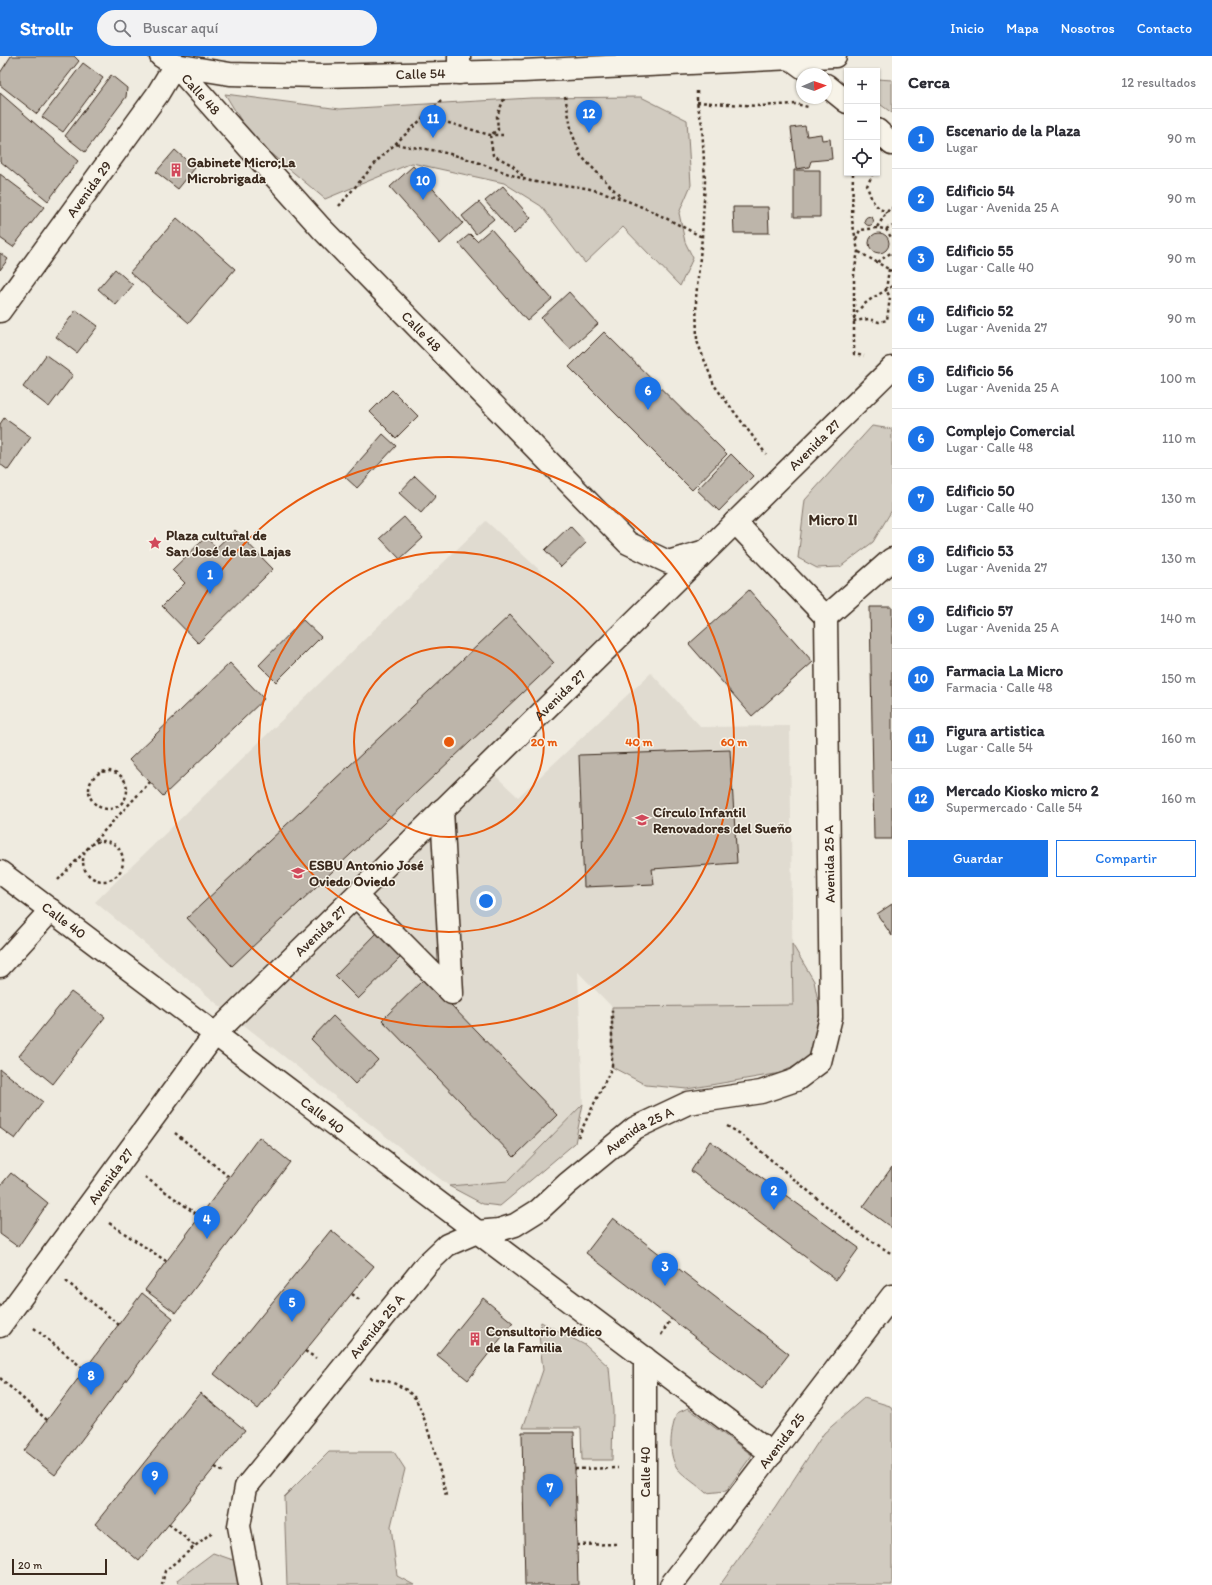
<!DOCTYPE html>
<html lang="es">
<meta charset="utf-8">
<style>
:root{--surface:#fff;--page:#f2f2f3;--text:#2b2b33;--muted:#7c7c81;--line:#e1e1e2;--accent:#1a73e8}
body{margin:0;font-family:Itim,sans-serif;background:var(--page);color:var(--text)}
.controls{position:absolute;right:12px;top:12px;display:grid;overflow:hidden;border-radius:0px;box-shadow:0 1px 3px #0004}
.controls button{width:36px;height:36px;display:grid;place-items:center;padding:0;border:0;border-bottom:1px solid var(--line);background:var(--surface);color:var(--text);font:20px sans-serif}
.compass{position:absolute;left:796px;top:12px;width:36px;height:36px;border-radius:50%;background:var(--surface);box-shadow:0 1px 3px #0004;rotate:88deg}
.scale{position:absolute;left:12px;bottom:10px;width:95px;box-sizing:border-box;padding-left:4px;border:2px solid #3b2a1e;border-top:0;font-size:11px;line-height:14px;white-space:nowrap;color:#3b2a1e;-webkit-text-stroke:3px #f7f3e8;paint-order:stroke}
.you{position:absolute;left:486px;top:845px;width:14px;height:14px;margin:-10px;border:3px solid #fff;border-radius:50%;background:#1a73e8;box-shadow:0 0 0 6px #1a73e833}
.badge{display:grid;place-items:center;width:26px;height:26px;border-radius:50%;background:var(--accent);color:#fff;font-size:13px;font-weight:700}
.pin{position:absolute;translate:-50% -33px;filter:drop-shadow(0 1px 2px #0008)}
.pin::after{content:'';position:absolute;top:21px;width:14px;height:12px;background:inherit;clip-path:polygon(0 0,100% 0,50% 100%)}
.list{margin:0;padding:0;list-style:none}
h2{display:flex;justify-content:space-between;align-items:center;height:52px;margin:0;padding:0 16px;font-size:17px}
h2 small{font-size:13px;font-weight:400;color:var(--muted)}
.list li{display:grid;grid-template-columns:26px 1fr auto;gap:12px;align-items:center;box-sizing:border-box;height:60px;padding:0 16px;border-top:1px solid var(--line)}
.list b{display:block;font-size:15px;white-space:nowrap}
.list p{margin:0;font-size:13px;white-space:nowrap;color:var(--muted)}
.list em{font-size:13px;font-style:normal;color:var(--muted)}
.actions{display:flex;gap:8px;padding:12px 16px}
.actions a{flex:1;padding:9px 0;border:1px solid var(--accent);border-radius:0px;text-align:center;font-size:14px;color:var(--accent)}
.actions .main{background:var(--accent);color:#fff}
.icon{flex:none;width:22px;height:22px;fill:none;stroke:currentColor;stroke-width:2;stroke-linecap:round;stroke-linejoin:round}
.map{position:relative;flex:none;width:892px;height:1529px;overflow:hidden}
header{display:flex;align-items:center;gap:24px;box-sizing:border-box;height:56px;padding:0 20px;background:var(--accent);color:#fff}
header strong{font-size:19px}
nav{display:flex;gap:22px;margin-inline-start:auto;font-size:14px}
.search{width:280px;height:36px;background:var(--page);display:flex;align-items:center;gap:10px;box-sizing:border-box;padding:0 14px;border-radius:22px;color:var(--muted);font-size:15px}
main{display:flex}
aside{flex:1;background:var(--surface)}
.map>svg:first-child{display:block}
.built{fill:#e0dbd0}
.green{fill:#d1cbc0;stroke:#867a6f}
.building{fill:#bdb5aa;stroke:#3b2a1e}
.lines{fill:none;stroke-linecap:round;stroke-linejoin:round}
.minor-casing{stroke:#3b2a1e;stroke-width:25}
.major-casing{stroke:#3b2a1e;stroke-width:25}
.path{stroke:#3b2a1e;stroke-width:2.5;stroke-dasharray:3 3;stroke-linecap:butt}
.minor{stroke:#f7f3e8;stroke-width:22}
.major{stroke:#f7f3e8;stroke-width:22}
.ring{fill:none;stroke:#e8590c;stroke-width:2}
.labels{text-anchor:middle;stroke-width:3;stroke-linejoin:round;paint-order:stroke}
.street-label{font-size:14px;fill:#3b2a1e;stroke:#f7f3e8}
.poi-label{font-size:14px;font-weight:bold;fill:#3b2a1e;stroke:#f7f3e8;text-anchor:start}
.neighbourhood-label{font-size:15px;font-weight:bold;fill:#3b2a1e;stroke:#f7f3e8}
.centre{fill:#e8590c;stroke:#f7f3e8;stroke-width:2}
.ring-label{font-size:12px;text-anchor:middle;font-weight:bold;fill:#e8590c;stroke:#f7f3e8;stroke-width:3;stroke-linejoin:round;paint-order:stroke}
</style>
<header>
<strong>Strollr</strong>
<div class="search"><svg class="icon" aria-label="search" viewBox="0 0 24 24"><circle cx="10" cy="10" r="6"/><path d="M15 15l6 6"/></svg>Buscar aquí</div>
<nav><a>Inicio</a><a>Mapa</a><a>Nosotros</a><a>Contacto</a></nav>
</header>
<main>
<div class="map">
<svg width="892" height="1529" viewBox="0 0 892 1529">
<rect width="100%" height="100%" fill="#efebe0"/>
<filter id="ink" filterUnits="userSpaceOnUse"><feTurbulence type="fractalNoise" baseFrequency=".025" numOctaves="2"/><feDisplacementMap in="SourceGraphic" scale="8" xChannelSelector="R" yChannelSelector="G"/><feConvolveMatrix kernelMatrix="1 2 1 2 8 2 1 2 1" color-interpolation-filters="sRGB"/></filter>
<g filter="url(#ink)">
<path class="built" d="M486,465L607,576L479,704L518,741L651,617L701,671L790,670L793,949L612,951L578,916L583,1048L508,1125L449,1130L221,951L95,846Z"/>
<path class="green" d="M877,23L892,24V57L877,46Z
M225,38L340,53L531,42L641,41L687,64L691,129L679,157L685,186L693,202L680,230L623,171L585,207L541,150L504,127L412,107L325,143L251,81Z
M872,370L892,373V454L873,486L840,511L817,512L798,502L805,444Z
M792,888L814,925L820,955L810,1002L781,1017L687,1033L646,1029L612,1011V951L793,949Z
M583,1048L575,1087L500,1150L483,1148L449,1130L508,1125Z
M541,1266L585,1289L609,1311L613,1356L612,1404H582L581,1372H523L543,1314L539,1279Z
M864,1342L890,1350L892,1354V1529H720L775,1452L824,1377Z
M688,1352L752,1399L726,1435L706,1437C699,1430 683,1420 677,1412C667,1396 671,1373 677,1357Z
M329,1396H394L405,1413L391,1470L397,1520L414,1529H287L284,1441Z
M213,1497L236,1505L245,1529H179L177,1524Z"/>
<path class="building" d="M11,0H74L79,5L37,58L0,29V17Z
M83,7L103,22L63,76L42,61Z
M111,19L127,32L126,41L85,96L65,80Z
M0,37L78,105L48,145L0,105Z
M805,70L807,80L821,78L822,84L830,83L832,103L811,105L809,111L796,113L791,72Z
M175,94L195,112L178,133L156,116Z
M413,110L463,167L440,188L390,131Z
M794,114H820V161H794Z
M0,118L44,151L13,191L0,182Z
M503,130L531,162L514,178L485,145Z
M479,146L494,163L476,178L462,160Z
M733,151H768L769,177H734Z
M864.5 165a4.5 4.5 0 1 1 9 0a4.5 4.5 0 1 1-9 0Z
M177,162L235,213L189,267L130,216Z
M491,173L552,243L527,265L459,187L470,178L477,185Z
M869 187a10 10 0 1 1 20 0a10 10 0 1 1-20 0Z
M0,197L8,203L0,214Z
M115,213L133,229L116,249L98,233Z
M569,236L598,268L570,293L541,262Z
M76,254L98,270L77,297L56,281Z
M604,276L727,398L692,434L569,311Z
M46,299L73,319L49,351L23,331Z
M392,334L418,360L396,382L370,356Z
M4,362L31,381L8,414L0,408V368Z
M383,378L396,390L357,432L345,421Z
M731,398L753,420L719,455L697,434Z
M415,420L436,440L421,457L399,437Z
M404,461L423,482L400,503L380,482Z
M570,470L586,487L561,511L545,494Z
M235,474L273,513L198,587L162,550L185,527L172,514L206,481L216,492Z
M749,534L813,606L752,660L689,588Z
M870,551H892V783H874Z
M510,559L554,607L232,910L187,862Z
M303,564L321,581L276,626L259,609Z
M230,607L264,643L163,740L129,704Z
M730,694L737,807L652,813L654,828L584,831L579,699Z
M892,848V880L877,858Z
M379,875L403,899L358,943L335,920Z
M425,922L557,1059L514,1101L382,964Z
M71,936L105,961L53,1028L19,1000Z
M333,960L378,1004L355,1028L311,983Z
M0,1013L43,1046L15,1083L0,1072Z
M259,1081L290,1106L176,1257L145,1234Z
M710,1085L859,1192L836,1224L691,1115Z
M892,1111V1172L863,1151Z
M11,1117L48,1147L18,1191L0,1178V1130Z
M613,1162L789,1298L762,1333L586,1197Z
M331,1174L374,1210L258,1353L214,1318Z
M142,1237L173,1262L55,1419L24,1395Z
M483,1242L513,1267L468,1324L437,1299Z
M200,1337L245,1374L139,1505L95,1468Z
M522,1376H574L578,1529H525Z"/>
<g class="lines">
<g class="minor-casing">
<g id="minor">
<path d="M459,0V17"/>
<path d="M793,0L790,2L812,18"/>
<path id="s1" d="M175,9L321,172L628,487L668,506L702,496"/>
<path d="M826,29L847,46"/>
<path d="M877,74L892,88"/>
<path d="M735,466L826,561"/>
<path d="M826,561L892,503"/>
<path id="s2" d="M0,816L772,1398"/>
<path d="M356,840L452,937L442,754"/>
<path d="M0,910L51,854"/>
<path id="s3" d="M0,1270L215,978L892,312"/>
<path d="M645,1302V1529"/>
<path id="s4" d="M250,1529L239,1470L246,1431L427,1208L447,1189L477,1176L499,1174L515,1169L539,1154L567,1128L635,1072L688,1047L761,1036L796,1024L820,1006L831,961L826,561"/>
<path id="s5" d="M671,1529L892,1240"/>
</g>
</g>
<g class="major-casing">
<g id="major">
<path id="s6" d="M161,0L175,9L230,18L323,20L523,15L835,0"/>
<path id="s7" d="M0,255L157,39L175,9"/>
</g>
</g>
<path class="path" d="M697,35V46L702,68L705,125L702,181L696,242L697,285L714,329L766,398
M565,40L572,77L581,100L620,140
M504,43L497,60L498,74L490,79L493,99L512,109L524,121
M697,46L759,50L796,48L808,51
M425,60L490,79H503
M396,88C411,92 426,92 441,96C471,102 498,115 527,124C548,130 570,128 590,133C631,143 666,162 702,181
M853,117L852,164L858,195L854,218V298L864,300
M873,117L867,130C872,145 873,149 887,157
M339,150L378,104L441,45
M877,171L890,152H892
M886,173L892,170
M856,183L860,174L877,172L886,173L892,183
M859,196L892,215
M878,206L892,196
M889,213L886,234L890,241L887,264L879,266L869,263L853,265C859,246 877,241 892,230
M89 734a19 19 0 1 1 38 0a19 19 0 1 1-38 0Z
M83 805a20 20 0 1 1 40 0a20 20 0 1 1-40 0Z
M58,824L150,726
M727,1070L739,1077L856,1175L892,1198
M175,1077L229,1121
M578,1081L612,1011V951
M145,1121L199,1160
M109,1167L166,1205
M66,1225L119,1269
M352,1238L361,1245
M34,1272L85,1314
M661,1279L671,1263
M305,1295L316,1302
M0,1322L47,1364
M370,1322C387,1324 402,1328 414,1341C423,1350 443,1424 446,1440
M215,1411L224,1416
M575,1413L618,1412
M169,1468L195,1490
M577,1489L617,1488
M162,1529L165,1515L212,1476"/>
<use href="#minor" class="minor"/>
<use href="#major" class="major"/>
</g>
</g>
<g class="ring">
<circle cx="449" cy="686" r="95"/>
<circle cx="449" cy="686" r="190"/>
<circle cx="449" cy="686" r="285"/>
</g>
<defs>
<g id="building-bare" transform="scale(1.08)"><path d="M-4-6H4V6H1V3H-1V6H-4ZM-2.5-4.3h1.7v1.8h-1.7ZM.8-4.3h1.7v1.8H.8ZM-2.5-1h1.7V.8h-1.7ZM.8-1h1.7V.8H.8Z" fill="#d1495b" stroke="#f7f3e8" stroke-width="2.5" paint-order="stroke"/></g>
<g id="sight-bare" transform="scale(1.08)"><path d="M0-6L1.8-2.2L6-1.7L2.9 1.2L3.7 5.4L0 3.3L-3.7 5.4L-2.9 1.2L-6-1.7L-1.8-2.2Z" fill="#d1495b" stroke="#f7f3e8" stroke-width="2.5" paint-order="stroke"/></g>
<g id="school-bare" transform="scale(1.08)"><path d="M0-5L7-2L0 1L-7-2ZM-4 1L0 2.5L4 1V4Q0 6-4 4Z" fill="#d1495b" stroke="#f7f3e8" stroke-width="2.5" paint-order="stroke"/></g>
</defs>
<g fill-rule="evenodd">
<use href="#building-bare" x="176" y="114"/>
<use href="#sight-bare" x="155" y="487"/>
<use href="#school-bare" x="642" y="764"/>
<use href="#school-bare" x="298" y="817"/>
<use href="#building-bare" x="475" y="1283"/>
</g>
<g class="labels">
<g class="street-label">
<text dy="5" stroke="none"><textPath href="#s6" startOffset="263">Calle 54</textPath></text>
<text dy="5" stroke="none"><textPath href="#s1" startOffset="39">Calle 48</textPath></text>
<text dy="5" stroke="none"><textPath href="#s7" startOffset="151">Avenida 29</textPath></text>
<text dy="5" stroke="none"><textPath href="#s1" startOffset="363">Calle 48</textPath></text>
<text dy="5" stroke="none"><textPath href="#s3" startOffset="1203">Avenida 27</textPath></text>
<text dy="5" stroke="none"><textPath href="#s3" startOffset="846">Avenida 27</textPath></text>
<text transform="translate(829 808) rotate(-91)" y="5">Avenida 25 A</text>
<text dy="5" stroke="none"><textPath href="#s2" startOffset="80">Calle 40</textPath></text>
<text dy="5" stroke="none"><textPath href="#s3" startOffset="510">Avenida 27</textPath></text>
<text dy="5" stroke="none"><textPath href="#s2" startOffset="404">Calle 40</textPath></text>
<text dy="5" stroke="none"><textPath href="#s4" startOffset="643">Avenida 25 A</textPath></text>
<text dy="5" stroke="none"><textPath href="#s3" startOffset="186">Avenida 27</textPath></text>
<text dy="5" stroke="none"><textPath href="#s4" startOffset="307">Avenida 25 A</textPath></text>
<text dy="5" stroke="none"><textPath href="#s5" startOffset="182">Avenida 25</textPath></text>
<text transform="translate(645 1416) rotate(-90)" y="5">Calle 40</text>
</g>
<g class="poi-label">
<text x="187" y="111">Gabinete Micro;La<tspan x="187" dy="16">Microbrigada</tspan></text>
<text x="166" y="484">Plaza cultural de<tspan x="166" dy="16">San José de las Lajas</tspan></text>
<text x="653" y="761">Círculo Infantil<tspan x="653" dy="16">Renovadores del Sueño</tspan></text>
<text x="309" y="814">ESBU Antonio José<tspan x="309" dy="16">Oviedo Oviedo</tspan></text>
<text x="486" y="1280">Consultorio Médico<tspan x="486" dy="16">de la Familia</tspan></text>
</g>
<g class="neighbourhood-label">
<text x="833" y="469">Micro II</text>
</g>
</g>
<circle cx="449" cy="686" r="6" class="centre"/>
<g class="ring-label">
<text x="544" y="690">20 m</text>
<text x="639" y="690">40 m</text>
<text x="734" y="690">60 m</text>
</g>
</svg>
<div class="controls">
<button>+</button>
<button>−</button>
<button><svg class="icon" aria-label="locate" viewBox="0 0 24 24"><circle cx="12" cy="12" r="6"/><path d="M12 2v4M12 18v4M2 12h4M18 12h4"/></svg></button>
</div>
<svg class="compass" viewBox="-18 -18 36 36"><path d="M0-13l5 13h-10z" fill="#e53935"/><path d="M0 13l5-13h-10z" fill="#7c7c81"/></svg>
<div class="scale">20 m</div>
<div class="you"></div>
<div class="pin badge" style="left:210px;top:538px">1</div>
<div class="pin badge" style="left:774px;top:1154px">2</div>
<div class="pin badge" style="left:665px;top:1230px">3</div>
<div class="pin badge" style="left:207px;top:1183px">4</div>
<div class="pin badge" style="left:292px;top:1266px">5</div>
<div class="pin badge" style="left:648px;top:354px">6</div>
<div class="pin badge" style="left:550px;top:1451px">7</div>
<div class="pin badge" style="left:91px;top:1339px">8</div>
<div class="pin badge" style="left:155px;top:1439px">9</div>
<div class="pin badge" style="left:423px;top:144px">10</div>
<div class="pin badge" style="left:433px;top:82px">11</div>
<div class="pin badge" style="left:589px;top:77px">12</div>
</div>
<aside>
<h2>Cerca<small>12 resultados</small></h2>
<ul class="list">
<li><span class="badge">1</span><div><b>Escenario de la Plaza</b><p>Lugar</p></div><em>90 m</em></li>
<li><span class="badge">2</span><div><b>Edificio 54</b><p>Lugar · Avenida 25 A</p></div><em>90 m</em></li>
<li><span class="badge">3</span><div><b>Edificio 55</b><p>Lugar · Calle 40</p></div><em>90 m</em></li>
<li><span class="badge">4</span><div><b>Edificio 52</b><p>Lugar · Avenida 27</p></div><em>90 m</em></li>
<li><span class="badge">5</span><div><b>Edificio 56</b><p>Lugar · Avenida 25 A</p></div><em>100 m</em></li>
<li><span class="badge">6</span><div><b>Complejo Comercial</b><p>Lugar · Calle 48</p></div><em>110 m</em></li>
<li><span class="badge">7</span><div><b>Edificio 50</b><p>Lugar · Calle 40</p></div><em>130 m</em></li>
<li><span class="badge">8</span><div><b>Edificio 53</b><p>Lugar · Avenida 27</p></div><em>130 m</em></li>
<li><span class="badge">9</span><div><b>Edificio 57</b><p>Lugar · Avenida 25 A</p></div><em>140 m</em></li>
<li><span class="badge">10</span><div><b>Farmacia La Micro</b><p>Farmacia · Calle 48</p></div><em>150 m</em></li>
<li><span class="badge">11</span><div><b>Figura artistica</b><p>Lugar · Calle 54</p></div><em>160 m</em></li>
<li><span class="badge">12</span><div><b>Mercado Kiosko micro 2</b><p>Supermercado · Calle 54</p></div><em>160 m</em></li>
</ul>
<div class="actions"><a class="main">Guardar</a><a>Compartir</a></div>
</aside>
</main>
